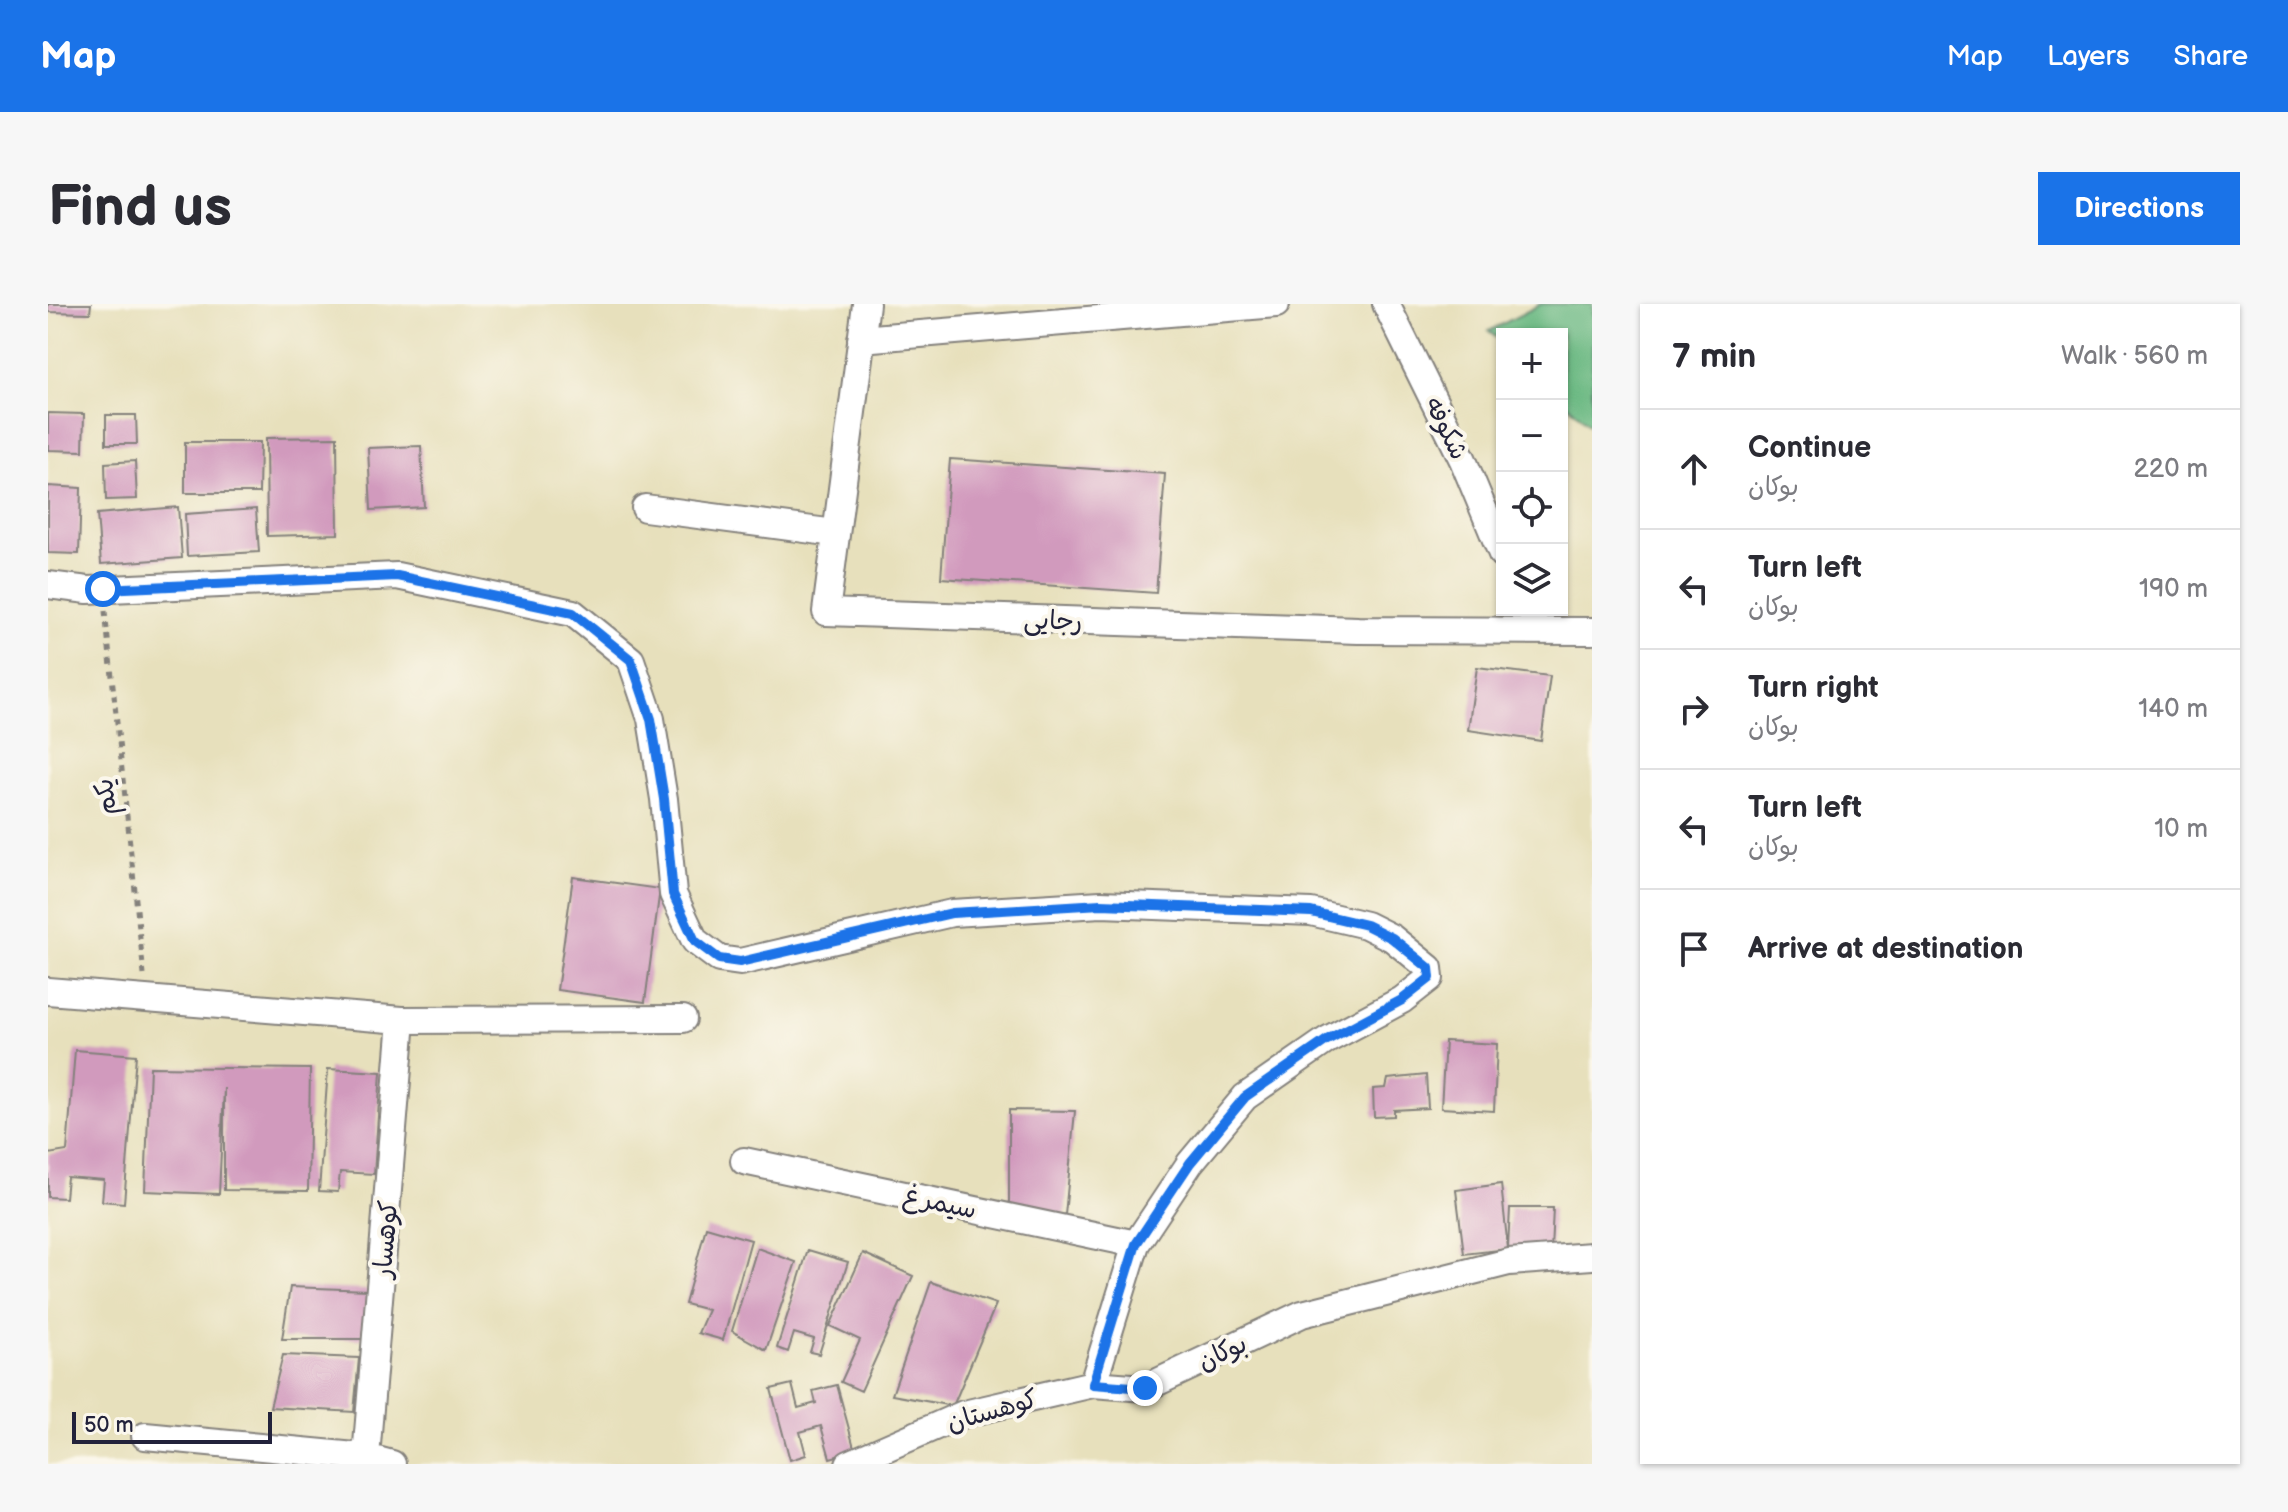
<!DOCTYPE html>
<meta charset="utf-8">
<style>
:root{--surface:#fff;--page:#f7f7f7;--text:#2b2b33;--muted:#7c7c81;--line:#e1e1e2;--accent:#1a73e8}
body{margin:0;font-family:"Balsamiq Sans","Playpen Sans Arabic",sans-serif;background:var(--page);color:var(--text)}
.controls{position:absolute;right:24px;top:24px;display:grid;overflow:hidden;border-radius:0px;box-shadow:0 2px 6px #0004}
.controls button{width:72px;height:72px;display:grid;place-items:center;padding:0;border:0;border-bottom:2px solid var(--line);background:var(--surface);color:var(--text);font:40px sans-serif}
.scale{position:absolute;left:24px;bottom:20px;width:200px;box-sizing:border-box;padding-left:8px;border:4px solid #22223b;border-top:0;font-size:22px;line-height:28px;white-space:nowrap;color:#22223b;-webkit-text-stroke:6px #fbf7ec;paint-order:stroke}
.stop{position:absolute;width:24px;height:24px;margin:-18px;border:6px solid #1a73e8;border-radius:50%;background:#fff}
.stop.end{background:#1a73e8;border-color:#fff;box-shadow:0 2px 8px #0008}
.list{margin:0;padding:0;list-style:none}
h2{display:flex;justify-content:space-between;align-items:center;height:104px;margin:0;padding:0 32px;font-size:34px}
h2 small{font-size:26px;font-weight:400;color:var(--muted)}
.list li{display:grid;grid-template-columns:52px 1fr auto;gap:24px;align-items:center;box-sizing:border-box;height:120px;padding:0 32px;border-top:2px solid var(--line)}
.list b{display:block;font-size:30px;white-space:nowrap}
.list p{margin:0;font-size:26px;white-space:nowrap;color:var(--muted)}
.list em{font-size:26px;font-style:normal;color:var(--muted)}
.icon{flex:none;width:44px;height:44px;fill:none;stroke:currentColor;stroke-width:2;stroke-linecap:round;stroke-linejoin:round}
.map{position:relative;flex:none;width:1544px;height:1160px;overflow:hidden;border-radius:0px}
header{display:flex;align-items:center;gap:48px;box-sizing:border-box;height:112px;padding:0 40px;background:var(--accent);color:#fff}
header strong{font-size:38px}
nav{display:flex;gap:44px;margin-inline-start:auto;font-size:28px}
.intro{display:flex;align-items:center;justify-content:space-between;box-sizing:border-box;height:192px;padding:0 48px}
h1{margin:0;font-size:56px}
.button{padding:20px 36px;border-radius:0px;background:var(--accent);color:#fff;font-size:28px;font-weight:700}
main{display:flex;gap:48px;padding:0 48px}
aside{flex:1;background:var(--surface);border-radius:0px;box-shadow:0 2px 6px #0004}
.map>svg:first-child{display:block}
.forest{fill:#6cb983;stroke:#476e5f;stroke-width:2}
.building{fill:#d19abd}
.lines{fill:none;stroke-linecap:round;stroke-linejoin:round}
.minor-casing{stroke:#84817c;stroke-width:30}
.path{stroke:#84817c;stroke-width:5;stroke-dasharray:6 6;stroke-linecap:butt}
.minor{stroke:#fff;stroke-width:26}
.route{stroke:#1a73e8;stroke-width:10}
.labels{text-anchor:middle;stroke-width:8;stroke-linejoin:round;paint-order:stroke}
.street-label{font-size:26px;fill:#22223b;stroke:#fbf7ec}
</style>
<header>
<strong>Map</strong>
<nav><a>Map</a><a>Layers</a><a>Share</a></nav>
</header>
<div class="intro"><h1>Find us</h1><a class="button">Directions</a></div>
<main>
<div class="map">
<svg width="1544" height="1160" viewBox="0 0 1544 1160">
<rect width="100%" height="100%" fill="#fbf7ec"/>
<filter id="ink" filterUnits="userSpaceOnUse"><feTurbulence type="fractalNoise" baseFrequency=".0125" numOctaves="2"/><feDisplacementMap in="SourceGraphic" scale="16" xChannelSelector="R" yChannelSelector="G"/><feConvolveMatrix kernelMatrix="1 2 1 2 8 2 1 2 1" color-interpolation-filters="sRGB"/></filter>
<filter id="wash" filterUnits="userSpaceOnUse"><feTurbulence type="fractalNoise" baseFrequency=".006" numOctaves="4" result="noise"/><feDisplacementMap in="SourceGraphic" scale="32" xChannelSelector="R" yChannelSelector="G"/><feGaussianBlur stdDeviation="1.8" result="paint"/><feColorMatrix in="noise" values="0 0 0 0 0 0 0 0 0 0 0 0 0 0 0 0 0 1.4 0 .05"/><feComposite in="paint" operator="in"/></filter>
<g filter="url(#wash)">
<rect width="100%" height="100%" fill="#e7e0bc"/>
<path class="forest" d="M1493,0H1544V123L1514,95V30H1454V39L1441,27Z"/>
<g id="blocks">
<path class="building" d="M0,0H43L42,9L0,8Z
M0,109L36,110L35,147L0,146Z
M58,111H88L89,140H58Z
M289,133L290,230L219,232L218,134Z
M137,138H212L211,189H137Z
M373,142L376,203L323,206L320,144Z
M902,155L1117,170L1108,289L893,274Z
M87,157L89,195L58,196L57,159Z
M0,182L33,184L31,250L0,249Z
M130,203L134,254L53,260L49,210Z
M208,205L211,248L139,252L137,210Z
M1429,363L1502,372L1493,437L1420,426Z
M525,573L612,585L597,698L509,686Z
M1397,737L1449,740L1446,807L1393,804Z
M27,746L88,751L76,899L54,897L56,876L19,873L17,894L0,893V850L19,847Z
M102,763L262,765L260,887L176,886V784L171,890L97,887Z
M280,765L333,768L326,870L292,868L290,888L271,887Z
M1378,771L1380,804L1346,806V812L1326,813L1325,785L1338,784L1340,775Z
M961,806L1027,807L1017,911L961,901Z
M1453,880L1460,945L1462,904H1505L1503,947L1460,945L1416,950L1408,886Z
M658,923L703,936L675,1036L650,1029L660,1006L637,1000Z
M709,944L748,958L718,1046L684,1027Z
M760,946L800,958L771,1050L762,1048L766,1035L746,1029L740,1048L729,1044Z
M815,949L865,972L813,1087L793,1078L812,1036L782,1022Z
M883,978L948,1000L905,1102L844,1091Z
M242,983L320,986L314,1035H234Z
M235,1051L311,1054L306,1108L222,1103Z
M744,1080L750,1104L768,1099L765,1087L789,1081L807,1147L782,1154L773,1122L752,1128L758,1151L742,1156L723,1085Z"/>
</g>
</g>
<g filter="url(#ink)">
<use href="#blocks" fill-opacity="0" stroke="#84817c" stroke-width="2"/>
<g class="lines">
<g class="minor-casing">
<path id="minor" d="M818,0L778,308L1310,326L1544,327
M1338,0L1415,156L1454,250
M813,35L1228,0
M597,204L787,229
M0,281L40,286L349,272L525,309L583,356L603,415L616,495L625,590L647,637L671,655L692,658L904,609L1053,600L1263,608L1318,621L1344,634L1381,664L1382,674L1354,696L1279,736L1197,793L1142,859L1088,940L1045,1080
M0,687L354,716L318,1153
M354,716L635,715
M696,857L1088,940
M97,1132L318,1153L344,1160
M801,1160L916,1110L1045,1080L1097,1084L1254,1010L1461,958L1544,952"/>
</g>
<path class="path" d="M57,307L96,671"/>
<use href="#minor" class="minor"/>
</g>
</g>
<g class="lines" filter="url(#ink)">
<path class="route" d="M55,285L349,272L525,309L583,356L603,415L616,495L625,590L647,637L671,655L692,658L904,609L1053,600L1263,608L1318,621L1344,634L1381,664L1382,674L1354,696L1279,736L1197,793L1142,859L1088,940L1045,1080L1097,1084"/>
</g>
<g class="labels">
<g class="street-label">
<text transform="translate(1399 124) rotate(64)" y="9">شکوفه</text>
<text transform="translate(1005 316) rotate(2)" y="9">رجایی</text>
<text transform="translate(57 493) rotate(-96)" y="9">یکم</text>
<text transform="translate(892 898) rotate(12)" y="9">سیمرغ</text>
<text transform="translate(337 935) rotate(-85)" y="9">کوهسار</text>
<text transform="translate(1174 1048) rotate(-25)" y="9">بوکان</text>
<text transform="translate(944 1106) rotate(-16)" y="9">کوهستان</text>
</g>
</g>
</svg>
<div class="controls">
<button>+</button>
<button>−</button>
<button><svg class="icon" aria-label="locate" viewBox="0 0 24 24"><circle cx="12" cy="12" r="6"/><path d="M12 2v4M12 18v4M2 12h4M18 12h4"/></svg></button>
<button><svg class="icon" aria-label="layers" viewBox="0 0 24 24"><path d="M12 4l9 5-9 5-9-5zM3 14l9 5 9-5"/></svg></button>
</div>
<div class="scale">50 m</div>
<div class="stop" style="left:55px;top:285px"></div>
<div class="stop end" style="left:1097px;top:1084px"></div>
</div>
<aside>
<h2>7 min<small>Walk · 560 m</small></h2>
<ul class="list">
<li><svg class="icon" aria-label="ahead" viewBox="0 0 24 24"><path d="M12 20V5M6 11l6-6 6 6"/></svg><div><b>Continue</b><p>بوکان</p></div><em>220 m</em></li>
<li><svg class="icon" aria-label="left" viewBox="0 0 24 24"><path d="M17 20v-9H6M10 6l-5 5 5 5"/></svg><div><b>Turn left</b><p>بوکان</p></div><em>190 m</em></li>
<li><svg class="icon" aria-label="right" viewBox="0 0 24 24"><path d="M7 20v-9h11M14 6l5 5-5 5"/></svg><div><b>Turn right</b><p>بوکان</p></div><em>140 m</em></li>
<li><svg class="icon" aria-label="left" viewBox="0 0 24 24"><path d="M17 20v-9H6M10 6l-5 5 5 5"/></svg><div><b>Turn left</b><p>بوکان</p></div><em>10 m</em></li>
<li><svg class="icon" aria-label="arrive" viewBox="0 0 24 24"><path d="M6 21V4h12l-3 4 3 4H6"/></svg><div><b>Arrive at destination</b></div></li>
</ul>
</aside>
</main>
